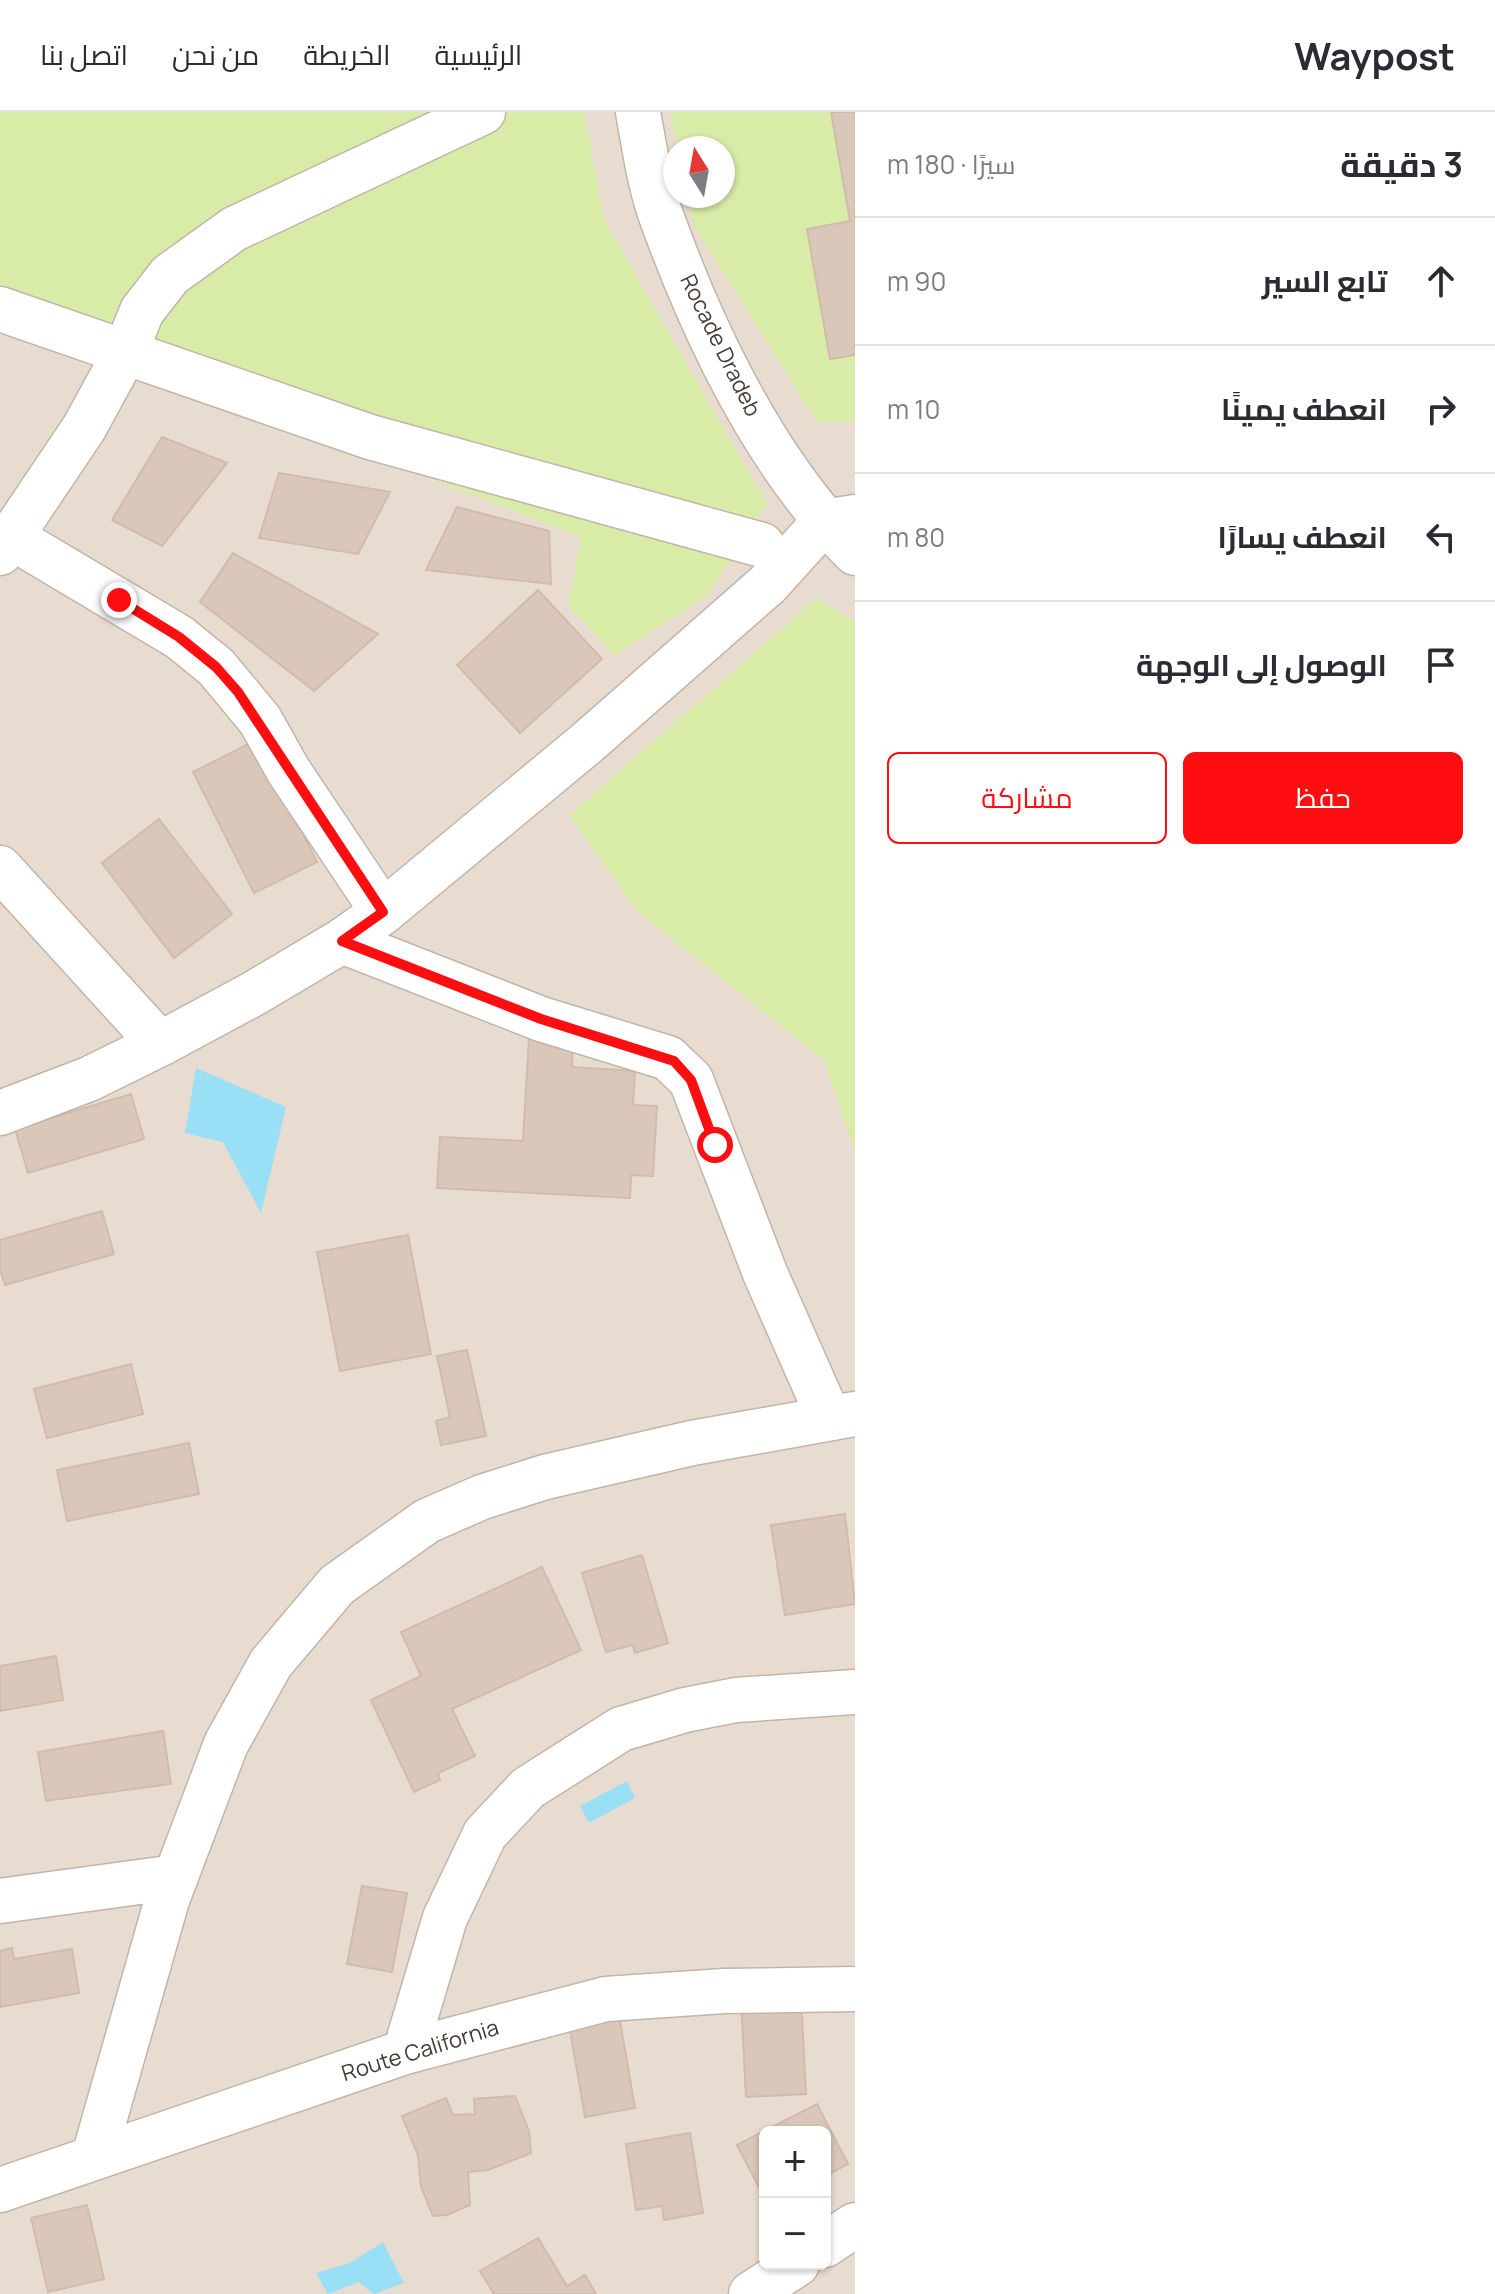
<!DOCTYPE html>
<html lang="ar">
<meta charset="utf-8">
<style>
:root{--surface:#fff;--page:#f2f2f3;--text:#2b2b33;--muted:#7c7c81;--line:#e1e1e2;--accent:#ff0e11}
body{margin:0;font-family:Manrope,Cairo,sans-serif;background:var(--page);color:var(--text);direction:rtl}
.controls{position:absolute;right:24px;bottom:24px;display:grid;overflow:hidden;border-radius:12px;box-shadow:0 2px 6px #0004}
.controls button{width:72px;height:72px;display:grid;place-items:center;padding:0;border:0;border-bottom:2px solid var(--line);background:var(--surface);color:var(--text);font:40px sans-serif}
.compass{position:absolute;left:663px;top:24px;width:72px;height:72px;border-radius:50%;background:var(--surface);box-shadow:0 2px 6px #0004;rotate:349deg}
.stop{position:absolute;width:24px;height:24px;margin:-18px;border:6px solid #ff0e11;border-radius:50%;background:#fff}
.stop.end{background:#ff0e11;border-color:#fff;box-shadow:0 2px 8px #0008}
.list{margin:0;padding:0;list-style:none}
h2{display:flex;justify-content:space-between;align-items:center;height:104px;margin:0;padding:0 32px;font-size:34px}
h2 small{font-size:26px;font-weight:400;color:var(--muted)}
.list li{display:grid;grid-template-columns:52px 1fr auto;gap:24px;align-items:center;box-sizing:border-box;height:128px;padding:0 32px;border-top:2px solid var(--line)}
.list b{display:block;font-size:30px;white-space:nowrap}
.list em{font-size:26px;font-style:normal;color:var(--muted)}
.actions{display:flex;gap:16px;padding:24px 32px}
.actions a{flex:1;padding:18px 0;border:2px solid var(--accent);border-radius:12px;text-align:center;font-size:28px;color:var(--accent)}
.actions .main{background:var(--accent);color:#fff}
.icon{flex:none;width:44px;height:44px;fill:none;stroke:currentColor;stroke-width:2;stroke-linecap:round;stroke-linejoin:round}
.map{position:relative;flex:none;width:855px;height:2182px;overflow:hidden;direction:ltr}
header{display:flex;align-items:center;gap:48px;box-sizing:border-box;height:112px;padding:0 40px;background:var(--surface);border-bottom:2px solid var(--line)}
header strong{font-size:38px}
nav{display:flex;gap:44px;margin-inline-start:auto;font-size:28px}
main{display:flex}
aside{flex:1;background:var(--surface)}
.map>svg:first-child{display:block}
.residential{fill:#e8dcd0;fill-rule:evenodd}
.green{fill:#d8eba7}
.water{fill:#99dff6}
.building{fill:#d9c8ba;stroke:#d1bbaa;stroke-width:2}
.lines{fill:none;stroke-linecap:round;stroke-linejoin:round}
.minor-casing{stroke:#c2b4a8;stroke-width:47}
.minor{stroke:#fff;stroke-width:44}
.route{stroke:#ff0e11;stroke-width:10}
.labels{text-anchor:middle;stroke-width:7;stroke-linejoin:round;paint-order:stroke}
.street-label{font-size:22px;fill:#453b33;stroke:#fff}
</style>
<header>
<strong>Waypost</strong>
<nav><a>الرئيسية</a><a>الخريطة</a><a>من نحن</a><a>اتصل بنا</a></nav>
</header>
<main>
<aside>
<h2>3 دقيقة<small>سيرًا · 180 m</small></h2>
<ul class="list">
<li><svg class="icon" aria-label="ahead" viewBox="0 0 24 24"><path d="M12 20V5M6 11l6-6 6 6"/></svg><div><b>تابع السير</b></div><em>90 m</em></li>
<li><svg class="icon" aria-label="right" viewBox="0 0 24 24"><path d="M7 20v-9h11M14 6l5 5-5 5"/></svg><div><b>انعطف يمينًا</b></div><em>10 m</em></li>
<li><svg class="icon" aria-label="left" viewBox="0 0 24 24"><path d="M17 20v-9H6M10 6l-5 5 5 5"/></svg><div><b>انعطف يسارًا</b></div><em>80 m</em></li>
<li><svg class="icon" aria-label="arrive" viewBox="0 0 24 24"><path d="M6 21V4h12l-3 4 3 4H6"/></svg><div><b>الوصول إلى الوجهة</b></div></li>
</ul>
<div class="actions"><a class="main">حفظ</a><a>مشاركة</a></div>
</aside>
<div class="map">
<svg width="855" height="2182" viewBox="0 0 855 2182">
<rect width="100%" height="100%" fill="#f3ebe3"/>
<path class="residential" d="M0,0H855V2182H0ZM675,36H723V84H675ZM765,2020H825V2152H765Z"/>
<path class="green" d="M0,0H584L604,108L767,392L706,484L615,543L568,494L581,425L0,199Z
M670,0H855V310H817L693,112L687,84H723V36H677Z
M817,486L855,510V1040L824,948L638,800L569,703Z"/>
<path class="water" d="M196,956L286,995L261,1101L223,1030L185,1021Z
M627,1669L635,1686L589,1711L580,1694Z
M383,2130L404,2171L374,2182L359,2170L328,2182L316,2161L350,2151Z"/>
<path class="building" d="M831,0H855V243L830,247L807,117L850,109Z
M162,325L227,351L162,434L112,408Z
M279,361L390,380L358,442L259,426Z
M457,395L549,419L551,472L426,458Z
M233,441L378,522L314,579L200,490Z
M538,478L602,547L520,621L457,553Z
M256,628L317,750L254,781L193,660Z
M159,707L232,802L174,846L102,751Z
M529,925L573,928L572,955L635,959L633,993L657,994L653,1064L631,1063L630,1086L437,1076L440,1025L523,1029Z
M131,982L144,1027L28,1061L15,1017Z
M102,1099L114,1142L5,1173L0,1157V1128Z
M408,1123L431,1242L340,1259L317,1140Z
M467,1238L486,1324L441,1333L436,1309L450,1305L437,1244Z
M131,1252L143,1302L47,1326L34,1277Z
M189,1331L199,1382L67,1409L57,1358Z
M845,1402L855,1492L785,1503L771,1413Z
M642,1443L668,1531L635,1541L633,1533L606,1540L582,1461Z
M542,1455L581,1538L452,1597L475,1644L438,1661L440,1668L414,1680L371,1588L421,1564L401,1520Z
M56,1544L63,1588L0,1599V1554Z
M163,1619L171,1672L46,1689L38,1640Z
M362,1774L407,1781L392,1860L347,1852Z
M12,1836L14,1847L72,1837L79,1881L0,1895V1839Z
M801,1884L806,1982L746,1985L741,1887Z
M619,1903L635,1996L585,2005L569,1912Z
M515,1984L529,2019L531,2041L488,2058L468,2060L470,2093L447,2103L433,2104L421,2075L418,2043L402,2004L446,1986L453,2003L475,2002L474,1987Z
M817,1992L848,2052L825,2064V2020H765V2087L737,2033Z
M690,2021L703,2101L664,2108L662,2094L636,2098L626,2032Z
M87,2093L104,2167L48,2180L31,2106Z
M538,2126L567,2174L585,2163L596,2182H494L480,2159Z"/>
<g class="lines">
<g class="minor-casing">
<path id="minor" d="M638,0C644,33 649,69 660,101C703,221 764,350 855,441
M0,197L370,325L762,433
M11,425L179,525L216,555L260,608L288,658L383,800
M0,441L84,316L125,241L142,199L170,163L234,117L483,0
M0,756L160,932
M342,829L541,907L668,946L691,968L765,1161L829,1306
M0,1001L89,967L160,932L253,882L342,829L383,800L588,630L768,472L824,410L855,405
M0,1789L176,1765
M405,1940L445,1806L485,1722L528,1676L621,1617L685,1598L736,1588L855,1580
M94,2044L167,1788L226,1632L271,1551L337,1473L427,1409L482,1385L545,1365L692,1331L855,1302
M0,2078L405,1940L606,1887L724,1879L855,1877
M825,2133L855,2113
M751,2182L797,2152"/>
</g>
<use href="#minor" class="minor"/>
</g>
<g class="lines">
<path class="route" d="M119,488L179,525L216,555L238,580L383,800L342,829L541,907L674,949L691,968L715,1033"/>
</g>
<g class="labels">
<g class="street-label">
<text transform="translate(721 233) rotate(64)" y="8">Rocade Dradeb</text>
<text transform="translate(420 1938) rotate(-17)" y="8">Route California</text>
</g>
</g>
</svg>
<div class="controls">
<button>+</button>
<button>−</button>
</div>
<svg class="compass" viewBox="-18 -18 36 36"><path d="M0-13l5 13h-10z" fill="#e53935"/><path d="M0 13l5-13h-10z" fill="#7c7c81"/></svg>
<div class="stop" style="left:715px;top:1033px"></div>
<div class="stop end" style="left:119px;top:488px"></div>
</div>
</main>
